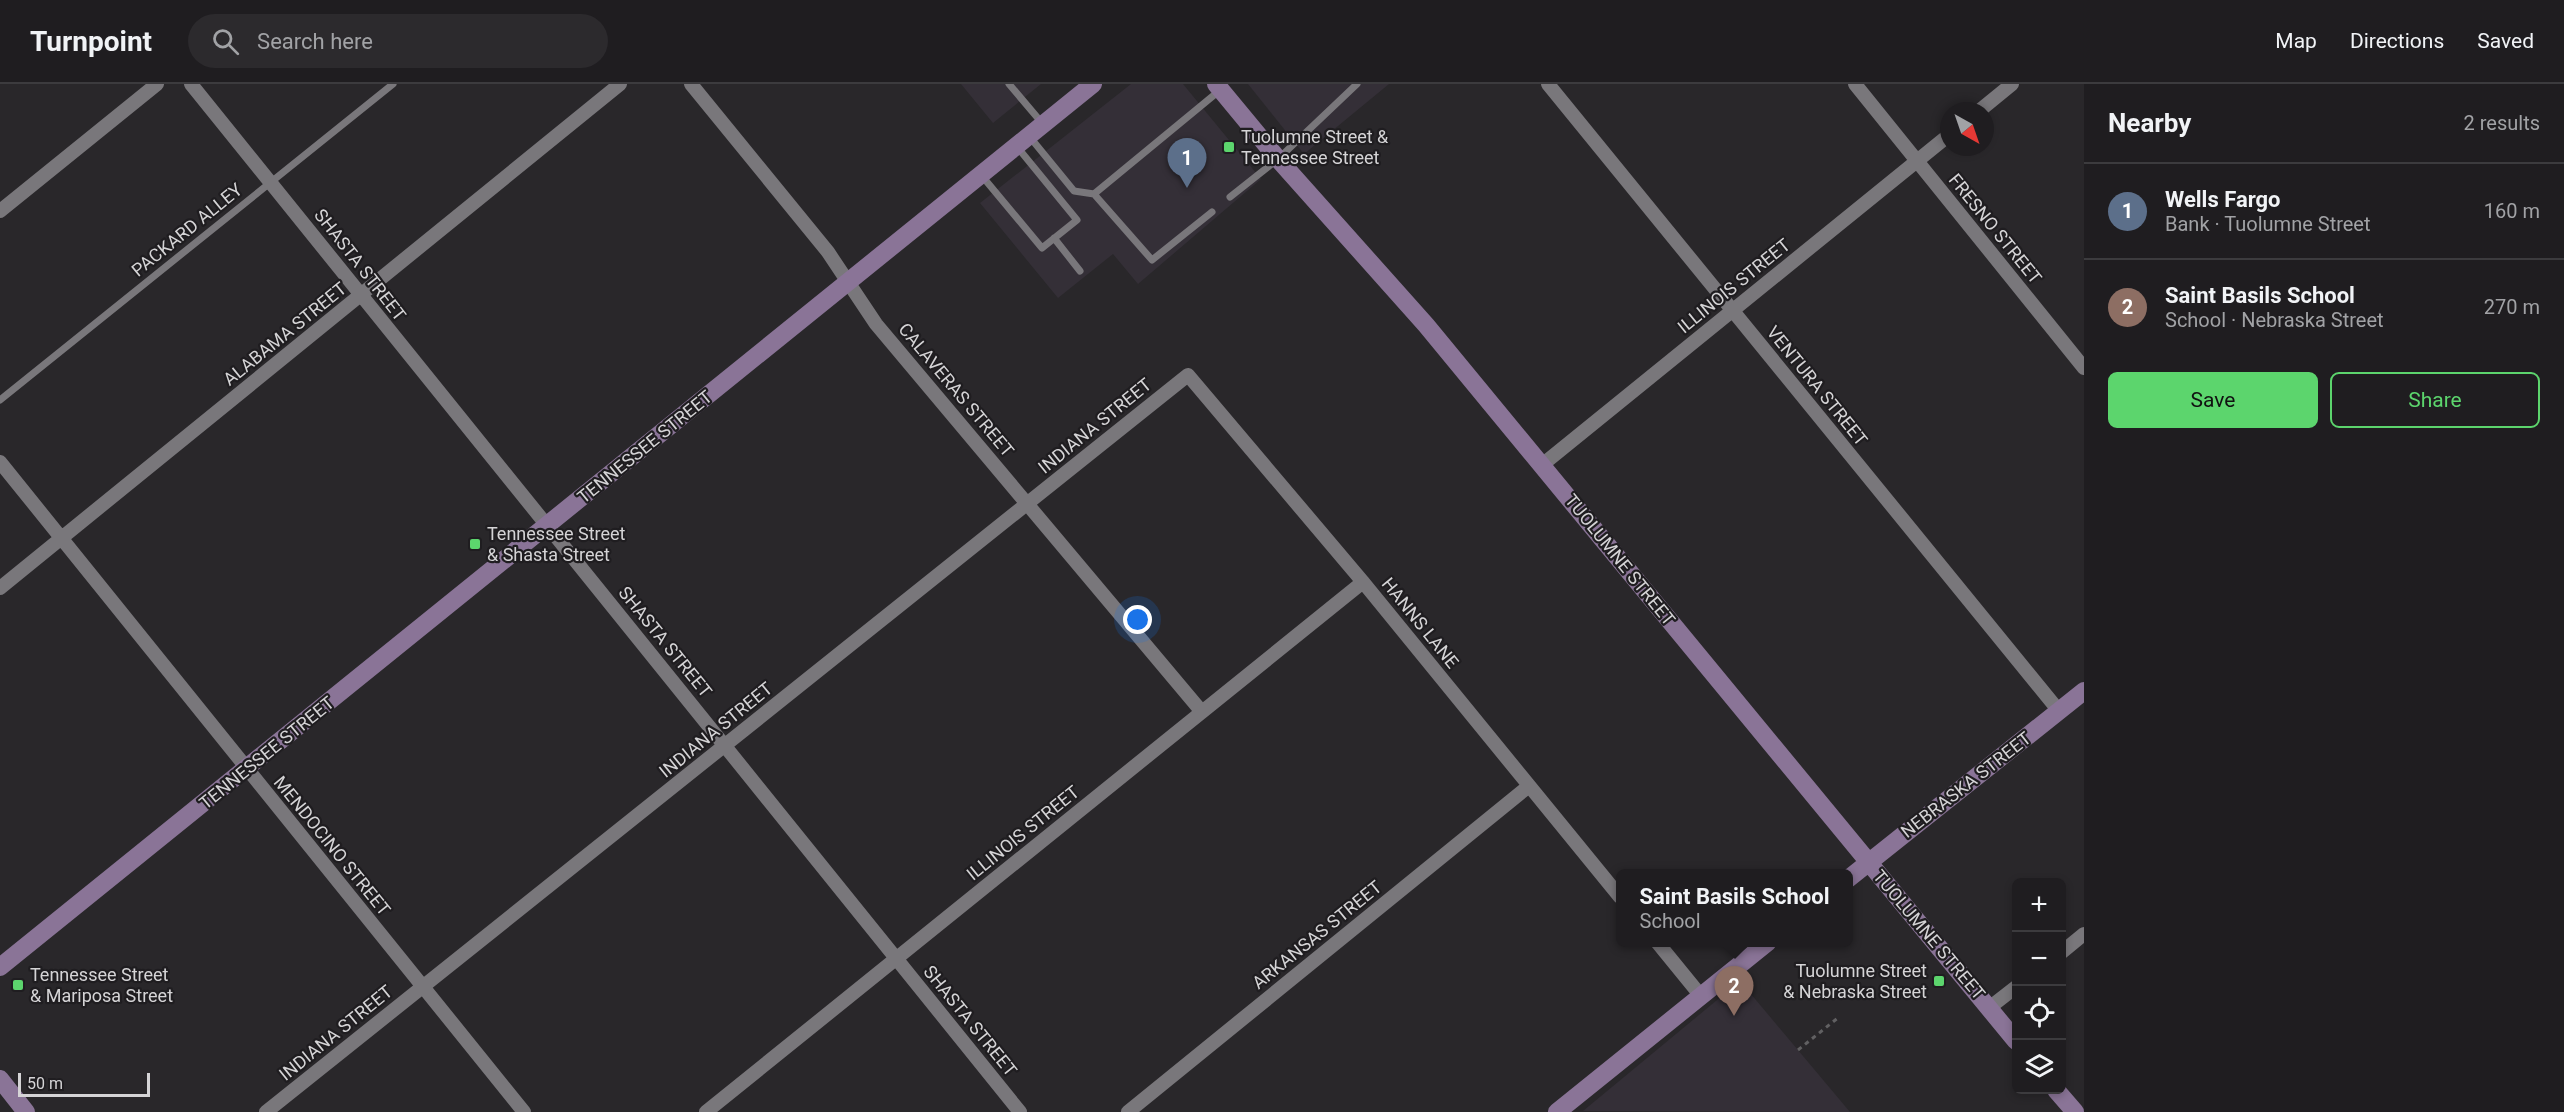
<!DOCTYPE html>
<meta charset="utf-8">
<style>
:root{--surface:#1f1d20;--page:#2c2a2d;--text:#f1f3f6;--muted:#a1a2a5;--line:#3c3b3e;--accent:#5cd56d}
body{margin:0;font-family:Roboto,sans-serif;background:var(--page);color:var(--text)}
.controls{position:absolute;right:18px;bottom:18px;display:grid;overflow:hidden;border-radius:9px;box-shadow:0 3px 9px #0003}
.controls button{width:54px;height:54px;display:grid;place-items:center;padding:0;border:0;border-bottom:2px solid var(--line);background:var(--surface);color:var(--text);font:30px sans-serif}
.compass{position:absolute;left:1940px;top:18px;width:54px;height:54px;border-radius:50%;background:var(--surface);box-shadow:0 3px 9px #0003;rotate:140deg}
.scale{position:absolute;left:18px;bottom:15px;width:132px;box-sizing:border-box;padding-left:6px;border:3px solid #d5d4d6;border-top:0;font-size:16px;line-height:21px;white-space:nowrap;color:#d5d4d6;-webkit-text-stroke:4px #1f1d20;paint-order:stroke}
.you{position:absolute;left:1138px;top:536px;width:21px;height:21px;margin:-15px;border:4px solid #fff;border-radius:50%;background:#1a73e8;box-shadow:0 0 0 9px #1a73e833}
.badge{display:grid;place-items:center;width:39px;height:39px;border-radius:50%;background:var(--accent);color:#fff;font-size:20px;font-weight:700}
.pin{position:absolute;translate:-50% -50px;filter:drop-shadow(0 2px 3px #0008)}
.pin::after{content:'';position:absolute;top:32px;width:21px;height:18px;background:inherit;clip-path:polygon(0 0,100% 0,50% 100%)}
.popup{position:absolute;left:1616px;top:785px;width:237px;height:78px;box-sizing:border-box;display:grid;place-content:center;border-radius:9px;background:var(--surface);filter:drop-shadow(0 2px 4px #0005);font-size:20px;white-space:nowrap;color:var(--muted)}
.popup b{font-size:22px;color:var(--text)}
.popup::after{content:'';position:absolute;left:50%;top:100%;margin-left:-12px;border:12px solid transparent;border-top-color:var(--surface)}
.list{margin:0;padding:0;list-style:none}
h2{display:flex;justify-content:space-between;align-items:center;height:78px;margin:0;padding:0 24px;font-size:26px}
h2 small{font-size:20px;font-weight:400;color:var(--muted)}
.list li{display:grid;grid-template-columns:39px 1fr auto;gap:18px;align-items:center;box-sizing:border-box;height:96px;padding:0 24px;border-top:2px solid var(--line)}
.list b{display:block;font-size:22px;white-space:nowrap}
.list p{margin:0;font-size:20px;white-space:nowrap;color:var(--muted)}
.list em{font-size:20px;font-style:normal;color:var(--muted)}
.actions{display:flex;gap:12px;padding:18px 24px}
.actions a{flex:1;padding:14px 0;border:2px solid var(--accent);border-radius:9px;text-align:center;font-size:21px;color:var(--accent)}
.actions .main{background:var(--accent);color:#111}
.icon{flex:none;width:33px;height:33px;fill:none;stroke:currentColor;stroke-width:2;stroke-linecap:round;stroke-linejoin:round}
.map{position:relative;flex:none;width:2084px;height:1028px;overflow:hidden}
header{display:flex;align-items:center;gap:36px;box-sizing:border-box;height:84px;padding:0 30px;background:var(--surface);border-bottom:2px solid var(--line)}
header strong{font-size:28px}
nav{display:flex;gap:33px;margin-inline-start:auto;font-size:21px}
.search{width:420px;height:54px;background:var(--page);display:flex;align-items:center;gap:15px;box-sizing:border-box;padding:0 21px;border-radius:33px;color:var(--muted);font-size:22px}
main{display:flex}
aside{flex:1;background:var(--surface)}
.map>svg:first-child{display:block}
.built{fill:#342f37}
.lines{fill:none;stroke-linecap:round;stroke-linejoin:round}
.path{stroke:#616062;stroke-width:3;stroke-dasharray:4.5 4.5;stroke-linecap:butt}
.lane{stroke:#79777b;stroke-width:7}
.street{stroke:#79777b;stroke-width:14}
.secondary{stroke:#8a7497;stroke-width:18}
.poi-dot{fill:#5cd56d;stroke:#1f1d20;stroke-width:2}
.labels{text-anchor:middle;stroke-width:4.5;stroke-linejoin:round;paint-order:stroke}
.poi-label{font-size:18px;fill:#d5d4d6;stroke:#1f1d20;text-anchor:start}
.street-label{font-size:18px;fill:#d5d4d6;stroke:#1f1d20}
</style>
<header>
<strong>Turnpoint</strong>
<div class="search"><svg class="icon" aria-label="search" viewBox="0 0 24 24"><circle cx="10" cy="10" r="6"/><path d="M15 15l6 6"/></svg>Search here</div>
<nav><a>Map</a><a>Directions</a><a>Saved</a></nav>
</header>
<main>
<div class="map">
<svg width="2084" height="1028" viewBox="0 0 2084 1028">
<rect width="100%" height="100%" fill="#29272a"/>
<path class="built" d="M961,0H1041L993,39Z
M1131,0H1183L1261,95L1138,200L1113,170L1058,214L980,119Z
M1248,0H1389L1304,70Z
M1740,897L1850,1028L1583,1027Z"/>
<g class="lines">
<path class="path" d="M1798,966L1839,933"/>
<path class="lane" d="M1009,0L1042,39
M1029,52L1074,107L1094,110L1152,176L1212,128
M982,92L1042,164L1077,136L1018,64
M1094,110L1219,7
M1230,113L1278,75L1357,0
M1054,154L1080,187
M0,316L393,0"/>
<path class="street" d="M191,0L1020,1028
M691,0L828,168L876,240L1202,628
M1548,0L2059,627
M1855,0L2084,284
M1979,27L2012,0
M0,127L157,0
M0,378L524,1028
M1542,381L1949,51
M0,504L620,0
M1657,858L1701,912
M2062,868L2084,850
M1989,924L2016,903
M266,1028L1188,291L1363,498L1620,813
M706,1028L1363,498
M1128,1028L1529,702"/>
<path class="secondary" d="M1216,0L1278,75L1426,241L2016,957
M1848,795L2084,607
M0,883L1093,0
M0,995L26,1028
M2056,1006L2075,1028
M1557,1028L1768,858"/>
</g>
<g class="poi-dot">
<rect x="1223" y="57" width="12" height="12" rx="3"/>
<rect x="469" y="454" width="12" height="12" rx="3"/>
<rect x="1933" y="891" width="12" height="12" rx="3"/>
<rect x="12" y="895" width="12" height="12" rx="3"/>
</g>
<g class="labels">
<g class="poi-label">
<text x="1241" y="59">Tuolumne Street &amp;<tspan x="1241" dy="21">Tennessee Street</tspan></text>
<text x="487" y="456">Tennessee Street<tspan x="487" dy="21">&amp; Shasta Street</tspan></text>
<text x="1927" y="893" text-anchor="end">Tuolumne Street<tspan x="1927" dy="21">&amp; Nebraska Street</tspan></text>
<text x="30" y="897">Tennessee Street<tspan x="30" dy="21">&amp; Mariposa Street</tspan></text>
</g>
<g class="street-label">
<text transform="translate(1995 145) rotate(51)" y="6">FRESNO STREET</text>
<text transform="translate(187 146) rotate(-39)" y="6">PACKARD ALLEY</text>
<text transform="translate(360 181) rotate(52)" y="6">SHASTA STREET</text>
<text transform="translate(1734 202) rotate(-39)" y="6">ILLINOIS STREET</text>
<text transform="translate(285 250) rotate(-39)" y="6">ALABAMA STREET</text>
<text transform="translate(1817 302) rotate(51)" y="6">VENTURA STREET</text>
<text transform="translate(956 306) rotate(50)" y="6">CALAVERAS STREET</text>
<text transform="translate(1095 342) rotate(-39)" y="6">INDIANA STREET</text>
<text transform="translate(645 363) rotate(-39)" y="6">TENNESSEE STREET</text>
<text transform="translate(1620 476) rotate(51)" y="6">TUOLUMNE STREET</text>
<text transform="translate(1420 539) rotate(51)" y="6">HANNS LANE</text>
<text transform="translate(665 558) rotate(51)" y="6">SHASTA STREET</text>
<text transform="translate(716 646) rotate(-39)" y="6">INDIANA STREET</text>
<text transform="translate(267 669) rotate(-39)" y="6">TENNESSEE STREET</text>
<text transform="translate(1966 701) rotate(-38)" y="6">NEBRASKA STREET</text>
<text transform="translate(1023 749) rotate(-39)" y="6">ILLINOIS STREET</text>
<text transform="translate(332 762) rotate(51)" y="6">MENDOCINO STREET</text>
<text transform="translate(1317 851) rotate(-39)" y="6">ARKANSAS STREET</text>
<text transform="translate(1929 851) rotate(50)" y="6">TUOLUMNE STREET</text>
<text transform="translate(970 937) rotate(51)" y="6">SHASTA STREET</text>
<text transform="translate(336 949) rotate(-39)" y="6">INDIANA STREET</text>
</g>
</g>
</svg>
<div class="controls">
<button>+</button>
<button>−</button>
<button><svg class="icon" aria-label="locate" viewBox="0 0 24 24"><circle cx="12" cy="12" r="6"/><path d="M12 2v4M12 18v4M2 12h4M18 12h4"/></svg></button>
<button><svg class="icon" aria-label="layers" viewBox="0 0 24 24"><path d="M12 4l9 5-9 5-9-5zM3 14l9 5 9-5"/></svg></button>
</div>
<svg class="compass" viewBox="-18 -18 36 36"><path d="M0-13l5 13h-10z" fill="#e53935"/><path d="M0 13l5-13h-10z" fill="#a1a2a5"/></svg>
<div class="scale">50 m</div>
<div class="you"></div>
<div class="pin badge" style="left:1187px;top:104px;background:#5c6f8a">1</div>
<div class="pin badge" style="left:1734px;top:932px;background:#8d6e63">2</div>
<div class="popup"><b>Saint Basils School</b>School</div>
</div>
<aside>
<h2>Nearby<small>2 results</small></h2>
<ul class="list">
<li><span class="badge" style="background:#5c6f8a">1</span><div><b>Wells Fargo</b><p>Bank · Tuolumne Street</p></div><em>160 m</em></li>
<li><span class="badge" style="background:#8d6e63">2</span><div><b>Saint Basils School</b><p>School · Nebraska Street</p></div><em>270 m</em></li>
</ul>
<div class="actions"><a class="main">Save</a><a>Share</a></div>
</aside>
</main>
